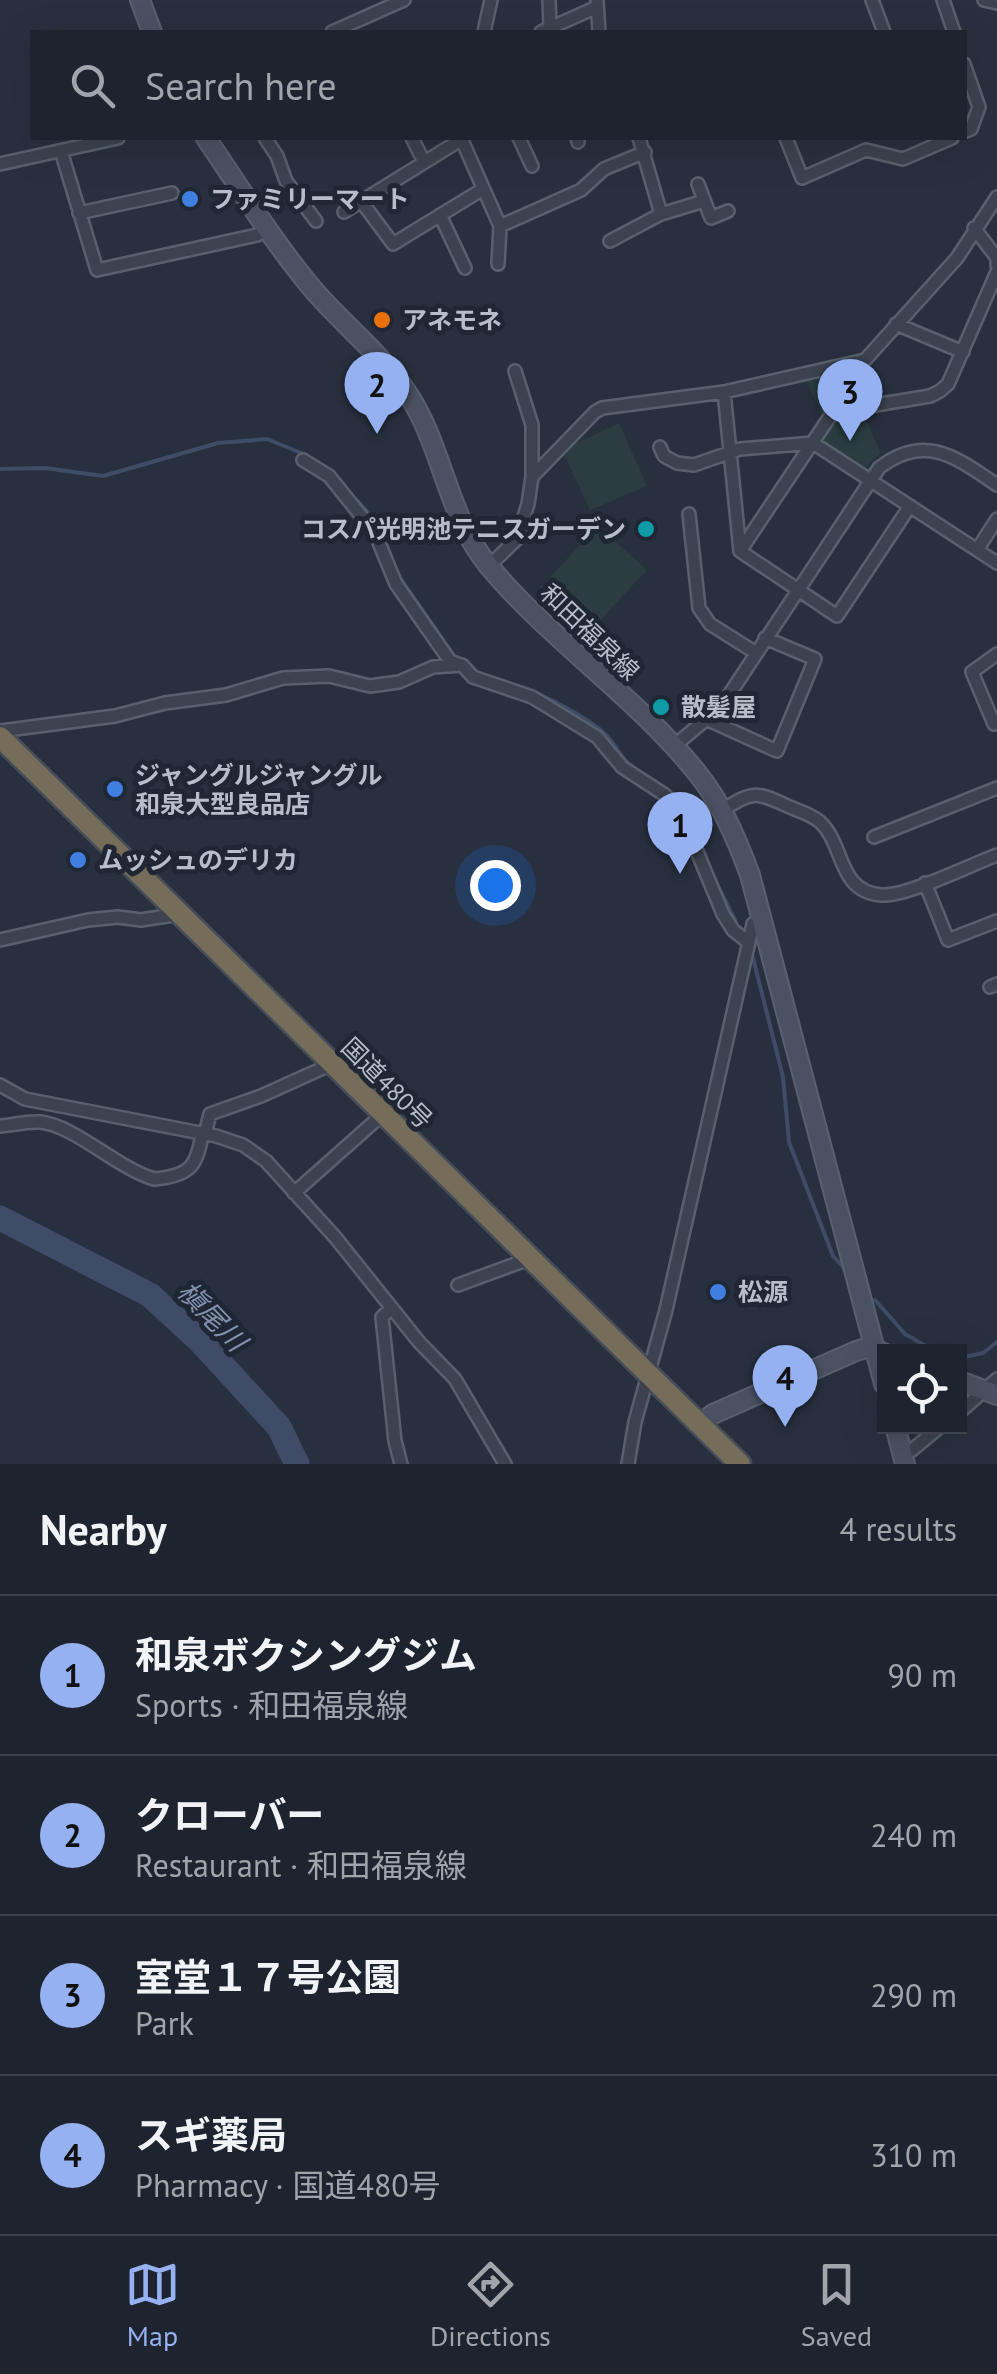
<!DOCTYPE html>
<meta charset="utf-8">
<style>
:root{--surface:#1e242f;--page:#262c37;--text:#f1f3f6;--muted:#a1a4aa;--line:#3c414b;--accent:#96b1f1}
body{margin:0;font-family:"PT Sans","Noto Sans JP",sans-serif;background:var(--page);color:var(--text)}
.controls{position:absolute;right:30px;bottom:30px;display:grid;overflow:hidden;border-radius:0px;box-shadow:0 10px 40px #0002}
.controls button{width:90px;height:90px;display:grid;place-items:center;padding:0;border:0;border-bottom:2px solid var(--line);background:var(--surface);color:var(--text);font:50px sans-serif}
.you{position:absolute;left:495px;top:885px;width:35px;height:35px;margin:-25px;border:8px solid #fff;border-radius:50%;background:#1a73e8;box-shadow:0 0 0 15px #1a73e833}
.badge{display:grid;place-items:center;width:65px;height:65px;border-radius:50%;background:var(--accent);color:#111;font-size:32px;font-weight:700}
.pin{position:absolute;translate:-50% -82px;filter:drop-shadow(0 2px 5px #0008)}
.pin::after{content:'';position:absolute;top:52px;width:35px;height:30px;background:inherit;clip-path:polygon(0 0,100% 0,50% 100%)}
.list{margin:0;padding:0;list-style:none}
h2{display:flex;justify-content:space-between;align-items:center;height:130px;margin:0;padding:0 40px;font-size:42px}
h2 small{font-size:32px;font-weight:400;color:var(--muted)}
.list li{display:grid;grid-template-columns:65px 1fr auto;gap:30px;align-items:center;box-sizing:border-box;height:160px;padding:0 40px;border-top:2px solid var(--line)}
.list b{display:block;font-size:38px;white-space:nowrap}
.list p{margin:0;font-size:32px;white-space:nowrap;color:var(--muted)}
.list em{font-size:32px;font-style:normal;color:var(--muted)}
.icon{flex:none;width:55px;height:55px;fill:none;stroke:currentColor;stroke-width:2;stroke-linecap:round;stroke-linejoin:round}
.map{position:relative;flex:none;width:997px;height:1464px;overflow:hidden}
.search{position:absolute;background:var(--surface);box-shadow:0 10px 40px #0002;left:30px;right:30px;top:30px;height:110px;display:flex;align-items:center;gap:25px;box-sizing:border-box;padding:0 35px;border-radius:0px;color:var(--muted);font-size:38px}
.sheet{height:770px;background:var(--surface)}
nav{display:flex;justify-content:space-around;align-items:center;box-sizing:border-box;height:140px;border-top:2px solid var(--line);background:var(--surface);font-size:28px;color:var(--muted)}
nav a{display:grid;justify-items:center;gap:5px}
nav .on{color:var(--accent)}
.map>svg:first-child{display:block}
.green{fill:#2b3d41}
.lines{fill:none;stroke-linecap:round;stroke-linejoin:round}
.stream{stroke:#3f4c67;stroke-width:4}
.river{stroke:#3f4c67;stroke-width:25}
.street-casing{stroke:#59606d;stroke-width:16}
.secondary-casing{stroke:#59606d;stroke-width:22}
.highway-casing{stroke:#464d5a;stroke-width:25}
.street{stroke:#3c424f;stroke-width:11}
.secondary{stroke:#4a5162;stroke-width:18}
.highway{stroke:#756c59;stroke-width:20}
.shop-dot{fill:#3f7fe0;stroke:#202734;stroke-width:4}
.food-dot{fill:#e8710a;stroke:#202734;stroke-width:4}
.culture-dot{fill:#0f9aa8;stroke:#202734;stroke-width:4}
.labels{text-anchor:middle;stroke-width:10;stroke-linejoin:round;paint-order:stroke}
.poi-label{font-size:25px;font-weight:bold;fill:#b8bdca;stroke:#202734;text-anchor:start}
.street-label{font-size:25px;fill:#b8bdca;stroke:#202734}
.water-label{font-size:28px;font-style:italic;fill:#8291af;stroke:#202734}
</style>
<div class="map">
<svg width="997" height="1464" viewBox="0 0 997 1464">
<rect width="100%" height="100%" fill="#28303f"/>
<path class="green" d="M845,371L857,400L839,402L821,414L807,382Z
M863,413L881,453L866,467H860L827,445L823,439L838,418Z
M619,423L647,486L590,510L562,450Z
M598,526L647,570L584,637L536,592Z"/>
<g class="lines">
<path class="stream" d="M0,469L45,468L103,476L218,443L267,439L306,455
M347,490L380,525L392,561
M400,578L457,660
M520,687C543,694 590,719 606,735C616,745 621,758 632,767
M676,799L693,824L709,866
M715,880L735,920
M753,958L783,1077L789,1142L833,1256L844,1268
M875,1300L905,1334L936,1352
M960,1358L983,1353L997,1342"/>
<path class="river" d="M0,1218L150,1295L200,1341L279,1427L297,1464"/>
<g class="street-casing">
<path id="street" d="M549,0L550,28
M872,0L884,32
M943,0L954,32
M984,0L997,3
M597,2L599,32
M332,32L404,0
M484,32L491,0
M541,32L597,7
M964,64L979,107L971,129L964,132
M265,138L277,156L286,181L316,221
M412,138L424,162
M461,138L500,226L581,190L604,169L645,152
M519,138L532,166
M577,138L578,142
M639,138L661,214
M786,138L802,178L866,150L903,159L952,138
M61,151L97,270L257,235L268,228
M0,164L118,138
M698,184L711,218L728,211
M361,201L393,244L483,189
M344,212L462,139
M79,213L172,193
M440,215L465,268
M974,228L997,258V265
M610,241L661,214L704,201
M498,264L500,226
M896,324L963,352
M515,371L532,425V477
M724,392L740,551L833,412L930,396L940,391L948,384L997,272
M660,447L664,456L677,463L694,465L740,449L813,443L997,563
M303,460L329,476L375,533L396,584L450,661L458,664
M689,514L699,608L710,624L756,653
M977,550L997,519
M740,551L837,616L910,506
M489,566L517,539L528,504L532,477L595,412L602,408L724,392L865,360L957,258L997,197
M997,654L972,672L994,724L997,722
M706,719L777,751L815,659L765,638
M0,731L115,716L165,703L226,695L283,678L329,676L370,686L399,682L433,667L462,665L473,677L532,697L597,737L622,767L665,795L683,818L723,914L733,930L749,943
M674,746L721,707L879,468C925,432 957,458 997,485
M722,810C751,793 754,790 785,805C796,810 811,814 820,822C845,845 837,891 881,895C906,897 970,865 997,855
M874,837L997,788
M925,883L948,940L997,921
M0,940L88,920L118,917L141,920L180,914
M990,987L997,984
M0,1085L25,1099L216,1136L243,1145L266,1161L335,1237L419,1342L455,1379L505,1464
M0,1126C13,1125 27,1121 40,1122C74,1125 117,1168 154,1179C190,1176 197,1166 202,1134
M205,1134L210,1114L261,1096L332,1064
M294,1193L383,1114
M458,1285L529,1259
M391,1309L382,1317L395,1441L401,1464
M960,1412L997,1379
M902,1453L912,1450L941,1426
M628,1464L635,1422L666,1310L753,924L761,918"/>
</g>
<g class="secondary-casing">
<path id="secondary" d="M140,0L152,32
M206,138C240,188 272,240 311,287C342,324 381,353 408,394C443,447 447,515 488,565C551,641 637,697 698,774C722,804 737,840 750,875L884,1384
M960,1381L997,1395
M700,1425L713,1414L856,1351L866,1348L884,1353
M895,1426L905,1464"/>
</g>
<g class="highway-casing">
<path id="highway" d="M0,737L740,1464"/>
</g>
<use href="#street" class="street"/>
<use href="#secondary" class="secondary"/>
<use href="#highway" class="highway"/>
</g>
<g class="shop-dot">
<circle cx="190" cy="199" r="10"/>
<circle cx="115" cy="789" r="10"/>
<circle cx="78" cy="860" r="10"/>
<circle cx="718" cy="1292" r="10"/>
</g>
<circle class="food-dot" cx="382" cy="320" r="10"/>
<g class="culture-dot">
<circle cx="646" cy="529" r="10"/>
<circle cx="661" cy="707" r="10"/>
</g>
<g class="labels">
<g class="poi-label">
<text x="210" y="208">ファミリーマート</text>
<text x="402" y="329">アネモネ</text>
<text x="626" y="538" text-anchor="end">コスパ光明池テニスガーデン</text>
<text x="681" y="716">散髪屋</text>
<text x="135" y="784">ジャングルジャングル<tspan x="135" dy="29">和泉大型良品店</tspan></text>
<text x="98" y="869">ムッシュのデリカ</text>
<text x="738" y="1301">松源</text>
</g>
<g class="street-label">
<text transform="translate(590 632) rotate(44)" y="9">和田福泉線</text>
<text transform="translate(387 1083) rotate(45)" y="9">国道480号</text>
</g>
<g class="water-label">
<text transform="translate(212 1316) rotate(46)" y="10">槇尾川</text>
</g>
</g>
</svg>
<div class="controls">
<button><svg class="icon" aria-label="locate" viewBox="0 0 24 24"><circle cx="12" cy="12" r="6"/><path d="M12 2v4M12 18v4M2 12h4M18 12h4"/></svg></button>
</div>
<div class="you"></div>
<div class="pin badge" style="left:680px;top:874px">1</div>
<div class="pin badge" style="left:377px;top:434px">2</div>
<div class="pin badge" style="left:850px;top:441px">3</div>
<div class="pin badge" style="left:785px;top:1427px">4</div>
<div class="search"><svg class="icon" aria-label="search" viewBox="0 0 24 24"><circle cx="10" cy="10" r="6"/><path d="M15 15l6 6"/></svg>Search here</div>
</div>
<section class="sheet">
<h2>Nearby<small>4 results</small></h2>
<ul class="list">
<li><span class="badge">1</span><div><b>和泉ボクシングジム</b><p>Sports · 和田福泉線</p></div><em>90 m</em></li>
<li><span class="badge">2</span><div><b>クローバー</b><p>Restaurant · 和田福泉線</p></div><em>240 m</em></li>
<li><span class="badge">3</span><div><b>室堂１７号公園</b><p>Park</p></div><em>290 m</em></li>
<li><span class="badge">4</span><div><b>スギ薬局</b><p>Pharmacy · 国道480号</p></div><em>310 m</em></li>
</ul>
</section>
<nav>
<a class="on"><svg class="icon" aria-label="map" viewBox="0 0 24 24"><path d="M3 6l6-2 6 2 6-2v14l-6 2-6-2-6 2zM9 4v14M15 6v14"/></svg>Map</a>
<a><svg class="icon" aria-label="directions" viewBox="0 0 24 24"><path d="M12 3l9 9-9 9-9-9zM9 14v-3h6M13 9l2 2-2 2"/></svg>Directions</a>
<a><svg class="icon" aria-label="saved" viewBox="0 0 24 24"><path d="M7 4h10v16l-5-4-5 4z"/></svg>Saved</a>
</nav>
